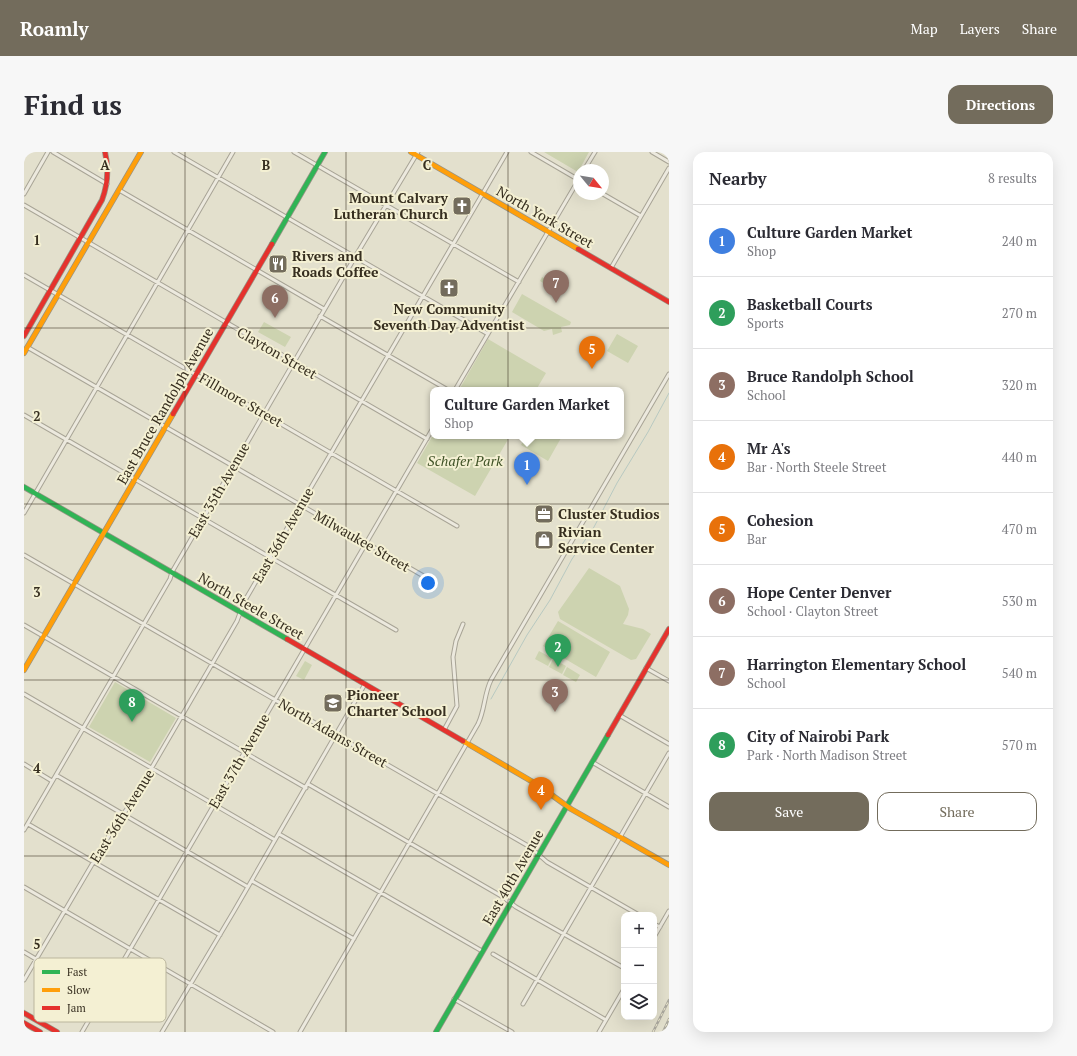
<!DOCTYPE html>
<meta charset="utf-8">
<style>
:root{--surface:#fff;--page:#f7f7f7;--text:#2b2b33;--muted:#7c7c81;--line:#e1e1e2;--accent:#736c5c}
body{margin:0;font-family:"PT Serif",serif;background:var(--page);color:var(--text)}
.controls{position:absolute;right:12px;bottom:12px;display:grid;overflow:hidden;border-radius:8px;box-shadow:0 4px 16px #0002}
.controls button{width:36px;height:36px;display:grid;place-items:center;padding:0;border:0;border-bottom:1px solid var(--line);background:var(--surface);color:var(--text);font:20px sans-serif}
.compass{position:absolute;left:549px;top:12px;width:36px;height:36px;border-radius:50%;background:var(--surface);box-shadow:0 4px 16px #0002;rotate:120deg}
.you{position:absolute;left:404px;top:431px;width:14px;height:14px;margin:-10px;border:3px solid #fff;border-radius:50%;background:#1a73e8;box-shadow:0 0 0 6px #1a73e833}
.badge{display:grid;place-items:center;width:26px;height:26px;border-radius:50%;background:var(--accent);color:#fff;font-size:13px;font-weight:700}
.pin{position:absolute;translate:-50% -33px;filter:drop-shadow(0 1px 2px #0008)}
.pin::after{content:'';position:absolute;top:21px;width:14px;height:12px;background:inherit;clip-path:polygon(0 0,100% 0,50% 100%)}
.popup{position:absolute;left:406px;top:235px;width:194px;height:52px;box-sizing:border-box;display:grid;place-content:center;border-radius:8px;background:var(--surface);filter:drop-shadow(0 1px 3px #0005);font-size:13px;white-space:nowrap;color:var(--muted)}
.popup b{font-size:15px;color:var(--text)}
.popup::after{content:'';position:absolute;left:50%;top:100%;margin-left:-8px;border:8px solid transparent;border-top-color:var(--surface)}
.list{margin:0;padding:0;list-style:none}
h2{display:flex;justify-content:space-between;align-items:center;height:52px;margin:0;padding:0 16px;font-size:17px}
h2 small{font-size:13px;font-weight:400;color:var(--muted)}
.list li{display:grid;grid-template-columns:26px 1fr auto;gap:12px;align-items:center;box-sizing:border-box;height:72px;padding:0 16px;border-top:1px solid var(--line)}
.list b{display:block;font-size:15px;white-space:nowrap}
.list p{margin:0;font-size:13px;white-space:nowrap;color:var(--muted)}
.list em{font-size:13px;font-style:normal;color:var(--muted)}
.actions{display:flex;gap:8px;padding:12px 16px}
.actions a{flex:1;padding:9px 0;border:1px solid var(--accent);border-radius:12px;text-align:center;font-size:14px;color:var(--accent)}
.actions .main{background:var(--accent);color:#fff}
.icon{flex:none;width:22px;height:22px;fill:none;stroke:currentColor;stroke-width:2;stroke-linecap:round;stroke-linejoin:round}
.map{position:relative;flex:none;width:645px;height:880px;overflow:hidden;border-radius:12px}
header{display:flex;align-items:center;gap:24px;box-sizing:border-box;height:56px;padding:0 20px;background:var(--accent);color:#fff}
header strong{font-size:19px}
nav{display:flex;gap:22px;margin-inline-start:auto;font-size:14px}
.intro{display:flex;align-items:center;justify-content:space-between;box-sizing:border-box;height:96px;padding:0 24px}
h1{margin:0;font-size:28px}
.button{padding:10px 18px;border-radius:12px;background:var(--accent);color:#fff;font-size:14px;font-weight:700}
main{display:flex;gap:24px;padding:0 24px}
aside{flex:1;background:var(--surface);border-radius:12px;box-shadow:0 4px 16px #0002}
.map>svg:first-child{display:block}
.green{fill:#cdd3b0}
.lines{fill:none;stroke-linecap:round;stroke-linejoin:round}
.stream{stroke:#b8c9c1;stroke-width:1}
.street-casing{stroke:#a8a496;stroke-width:5}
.fast-casing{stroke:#989486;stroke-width:6}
.slow-casing{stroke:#989486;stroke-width:6}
.jam-casing{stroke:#989486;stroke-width:6}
.street{stroke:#ece9de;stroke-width:3}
.fast{stroke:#30b455;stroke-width:4.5}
.slow{stroke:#ff9f0a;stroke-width:4.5}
.jam{stroke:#e5322d;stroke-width:4.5}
.rail-casing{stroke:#aba89e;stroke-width:2.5}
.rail{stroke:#f4f0d3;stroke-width:1;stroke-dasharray:3;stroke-linecap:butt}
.grid{fill:none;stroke:#362e1f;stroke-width:1;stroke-opacity:0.55}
.labels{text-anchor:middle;stroke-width:4;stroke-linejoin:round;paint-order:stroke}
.poi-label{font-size:14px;font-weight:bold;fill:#362e1f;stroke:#f4f0d3;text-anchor:start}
.street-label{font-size:14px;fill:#362e1f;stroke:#f4f0d3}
.park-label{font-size:14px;font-style:italic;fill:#3f5226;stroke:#f4f0d3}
.key{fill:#f4f0d3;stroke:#bbb69d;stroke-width:1}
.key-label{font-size:11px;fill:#362e1f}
.grid-label{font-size:13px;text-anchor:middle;font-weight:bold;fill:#362e1f;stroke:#f4f0d3;stroke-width:4;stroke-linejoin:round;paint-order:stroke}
</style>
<header>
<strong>Roamly</strong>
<nav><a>Map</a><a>Layers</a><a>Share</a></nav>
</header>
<div class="intro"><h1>Find us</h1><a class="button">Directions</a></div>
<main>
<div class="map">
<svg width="645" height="880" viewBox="0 0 645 880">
<rect width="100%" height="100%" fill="#e3e0cd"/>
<path class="green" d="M520,0H565L554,20Z
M518,125L534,134L530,140L521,135L523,133L516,129Z
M498,142L547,170L546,173L537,175L538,180L529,183L528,177L520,179L488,160Z
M240,170L267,185L261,195L234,180Z
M593,182L614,194L604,211L583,199Z
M464,187L522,221L512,238H435Z
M409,283V284H486L451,344L393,311Z
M502,284H533L537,286L524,309L497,293Z
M565,416L596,434L605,457L604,463L599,472L619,477L627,482L612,507L607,508L536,467L534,460Z
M534,469L586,500L572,525L519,494Z
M515,499L528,506L524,514L511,507Z
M529,507L542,514L538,522L525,515Z
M281,509L288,513L280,528L272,524Z
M543,515L556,523L552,530L539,523Z
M91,530L152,566L126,610L65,575Z"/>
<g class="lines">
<path class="stream" d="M467,547L503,483L526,448L548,407L570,375L593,331L624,280L645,241"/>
<g class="street-casing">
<path id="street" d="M29,0L83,32
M150,0L464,182
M270,0L495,130
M507,0L555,28
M628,0L645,10
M560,18L571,0
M95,38L300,157
M0,42L24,0
M579,42L617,64
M0,53L403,287
M587,116L645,16
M0,123L433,374
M296,164L424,238
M3,195L403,426
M431,238L555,27
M0,263L372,478
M0,361L209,0
M0,403L506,695L523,710L615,763
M0,473L282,636
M622,516L645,529
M0,542L251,688
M595,563L645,592
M420,578L433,554L429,505L432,489L439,472
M568,610L645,655
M0,612L28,629
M32,623L224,735
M284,632L479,745L492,755L600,816
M4,672L196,783
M0,678L146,427L148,420L331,105L394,0
M255,682L458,799
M228,729L330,787
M0,735L249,880
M630,772L636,775
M630,785L645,759
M0,800L78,846
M469,802L582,868
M0,828L93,670L106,653L213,469L220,450L483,0
M430,847L488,880
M499,852L645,601
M58,880L409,276
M138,880L210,759L341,532
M276,880L454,572C461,558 460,542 467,528L645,222
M575,880L600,837"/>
</g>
<g class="fast-casing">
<path id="fast" d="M248,92L301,0
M0,335L263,487
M412,880L584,583"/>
</g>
<g class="slow-casing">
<path id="slow" d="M387,0L554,97
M0,201L117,0
M0,518L149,262
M439,589L514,633L547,657L645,713"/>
</g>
<g class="jam-casing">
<path id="jam" d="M554,97L645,150
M0,184L78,48C84,32 85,17 81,0
M149,262L248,92
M263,487L439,589
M584,583L645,477
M0,861L33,880
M0,871L16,880"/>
</g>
<use href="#street" class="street"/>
<use href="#fast" class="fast"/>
<use href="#slow" class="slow"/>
<use href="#jam" class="jam"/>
<g class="rail-casing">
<path id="rail" d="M629,880L645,848
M639,880L645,867"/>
</g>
<use href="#rail" class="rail"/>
</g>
<path class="grid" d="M161,0V880M322,0V880M484,0V880M0,176H645M0,352H645M0,528H645M0,704H645"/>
<defs>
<g id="church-square" transform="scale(1)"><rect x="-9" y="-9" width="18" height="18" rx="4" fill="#736c5c" stroke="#f4f0d3"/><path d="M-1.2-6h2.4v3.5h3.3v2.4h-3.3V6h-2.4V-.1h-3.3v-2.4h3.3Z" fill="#fff"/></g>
<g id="restaurant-square" transform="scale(1)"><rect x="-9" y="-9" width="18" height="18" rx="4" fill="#736c5c" stroke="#f4f0d3"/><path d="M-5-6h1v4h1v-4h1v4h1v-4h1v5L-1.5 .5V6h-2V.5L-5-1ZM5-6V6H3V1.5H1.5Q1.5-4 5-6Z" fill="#fff"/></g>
<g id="office-square" transform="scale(1)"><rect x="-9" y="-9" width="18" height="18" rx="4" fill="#736c5c" stroke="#f4f0d3"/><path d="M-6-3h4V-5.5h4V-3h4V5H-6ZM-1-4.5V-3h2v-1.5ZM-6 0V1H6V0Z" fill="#fff"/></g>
<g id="shop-square" transform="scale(1)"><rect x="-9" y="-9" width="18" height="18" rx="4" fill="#736c5c" stroke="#f4f0d3"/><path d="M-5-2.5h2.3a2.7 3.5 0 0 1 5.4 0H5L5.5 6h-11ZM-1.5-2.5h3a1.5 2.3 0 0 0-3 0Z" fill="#fff"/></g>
<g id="school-square" transform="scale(1)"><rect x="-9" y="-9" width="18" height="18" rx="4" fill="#736c5c" stroke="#f4f0d3"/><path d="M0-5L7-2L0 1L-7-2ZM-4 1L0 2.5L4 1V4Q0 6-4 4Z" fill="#fff"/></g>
</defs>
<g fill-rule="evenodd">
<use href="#church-square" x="438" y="54"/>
<use href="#restaurant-square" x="254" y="112"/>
<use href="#church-square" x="425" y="136"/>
<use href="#office-square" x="520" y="362"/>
<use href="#shop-square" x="520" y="388"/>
<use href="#school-square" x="309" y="551"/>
</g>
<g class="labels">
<g class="poi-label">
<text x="424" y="51" text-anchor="end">Mount Calvary<tspan x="424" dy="16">Lutheran Church</tspan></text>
<text x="268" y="109">Rivers and<tspan x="268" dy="16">Roads Coffee</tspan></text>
<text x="425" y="162" text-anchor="middle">New Community<tspan x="425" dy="16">Seventh Day Adventist</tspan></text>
<text x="534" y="367">Cluster Studios</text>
<text x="534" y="385">Rivian<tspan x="534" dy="16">Service Center</tspan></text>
<text x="323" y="548">Pioneer<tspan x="323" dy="16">Charter School</tspan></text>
</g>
<g class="street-label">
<text transform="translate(521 65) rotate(30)" y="5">North York Street</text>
<text transform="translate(253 201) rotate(30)" y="5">Clayton Street</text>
<text transform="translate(217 248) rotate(30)" y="5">Fillmore Street</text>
<text transform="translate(141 254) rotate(-60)" y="5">East Bruce Randolph Avenue</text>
<text transform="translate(195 338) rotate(-60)" y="5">East 35th Avenue</text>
<text transform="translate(259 383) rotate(-60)" y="5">East 36th Avenue</text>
<text transform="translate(338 389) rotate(30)" y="5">Milwaukee Street</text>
<text transform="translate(227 454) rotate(30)" y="5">North Steele Street</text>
<text transform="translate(309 581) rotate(30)" y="5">North Adams Street</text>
<text transform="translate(215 609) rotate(-60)" y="5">East 37th Avenue</text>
<text transform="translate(98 664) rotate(-58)" y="5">East 36th Avenue</text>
<text transform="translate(489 725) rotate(-60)" y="5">East 40th Avenue</text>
</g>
<g class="park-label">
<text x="441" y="314">Schafer Park</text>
</g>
</g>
<rect x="10" y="806" width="132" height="64" rx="6" class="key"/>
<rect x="18" y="818" width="18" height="4" fill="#30b455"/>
<rect x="18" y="836" width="18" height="4" fill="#ff9f0a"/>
<rect x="18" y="854" width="18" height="4" fill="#e5322d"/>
<g class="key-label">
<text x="43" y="824">Fast</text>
<text x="43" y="842">Slow</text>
<text x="43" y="860">Jam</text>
</g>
<g class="grid-label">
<text x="81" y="18">A</text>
<text x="242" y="18">B</text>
<text x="403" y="18">C</text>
<text x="13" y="93">1</text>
<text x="13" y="269">2</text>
<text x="13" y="445">3</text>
<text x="13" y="621">4</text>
<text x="13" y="797">5</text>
</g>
</svg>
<div class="controls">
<button>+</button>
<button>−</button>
<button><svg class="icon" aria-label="layers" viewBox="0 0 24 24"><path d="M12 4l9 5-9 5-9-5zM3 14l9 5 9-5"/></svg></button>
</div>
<svg class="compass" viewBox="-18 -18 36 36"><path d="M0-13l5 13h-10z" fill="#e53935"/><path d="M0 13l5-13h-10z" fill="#7c7c81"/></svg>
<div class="you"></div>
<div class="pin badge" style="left:503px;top:333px;background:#3f7fe0">1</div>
<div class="popup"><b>Culture Garden Market</b>Shop</div>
<div class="pin badge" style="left:534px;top:515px;background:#2e9e5b">2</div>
<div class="pin badge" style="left:531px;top:560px;background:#8d6e63">3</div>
<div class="pin badge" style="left:517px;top:658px;background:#e8710a">4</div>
<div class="pin badge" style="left:568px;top:217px;background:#e8710a">5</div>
<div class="pin badge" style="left:251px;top:166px;background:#8d6e63">6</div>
<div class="pin badge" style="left:532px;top:151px;background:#8d6e63">7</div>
<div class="pin badge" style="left:108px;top:570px;background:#2e9e5b">8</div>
</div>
<aside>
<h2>Nearby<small>8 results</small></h2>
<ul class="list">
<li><span class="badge" style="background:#3f7fe0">1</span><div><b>Culture Garden Market</b><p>Shop</p></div><em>240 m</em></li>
<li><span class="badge" style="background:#2e9e5b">2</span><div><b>Basketball Courts</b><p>Sports</p></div><em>270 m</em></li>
<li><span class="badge" style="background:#8d6e63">3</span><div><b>Bruce Randolph School</b><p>School</p></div><em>320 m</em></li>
<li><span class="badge" style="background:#e8710a">4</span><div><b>Mr A's</b><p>Bar · North Steele Street</p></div><em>440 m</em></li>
<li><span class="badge" style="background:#e8710a">5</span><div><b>Cohesion</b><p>Bar</p></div><em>470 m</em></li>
<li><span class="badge" style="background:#8d6e63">6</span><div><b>Hope Center Denver</b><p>School · Clayton Street</p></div><em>530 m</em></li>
<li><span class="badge" style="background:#8d6e63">7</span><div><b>Harrington Elementary School</b><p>School</p></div><em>540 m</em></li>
<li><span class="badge" style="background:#2e9e5b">8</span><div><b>City of Nairobi Park</b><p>Park · North Madison Street</p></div><em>570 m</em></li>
</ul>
<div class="actions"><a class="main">Save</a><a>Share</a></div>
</aside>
</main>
